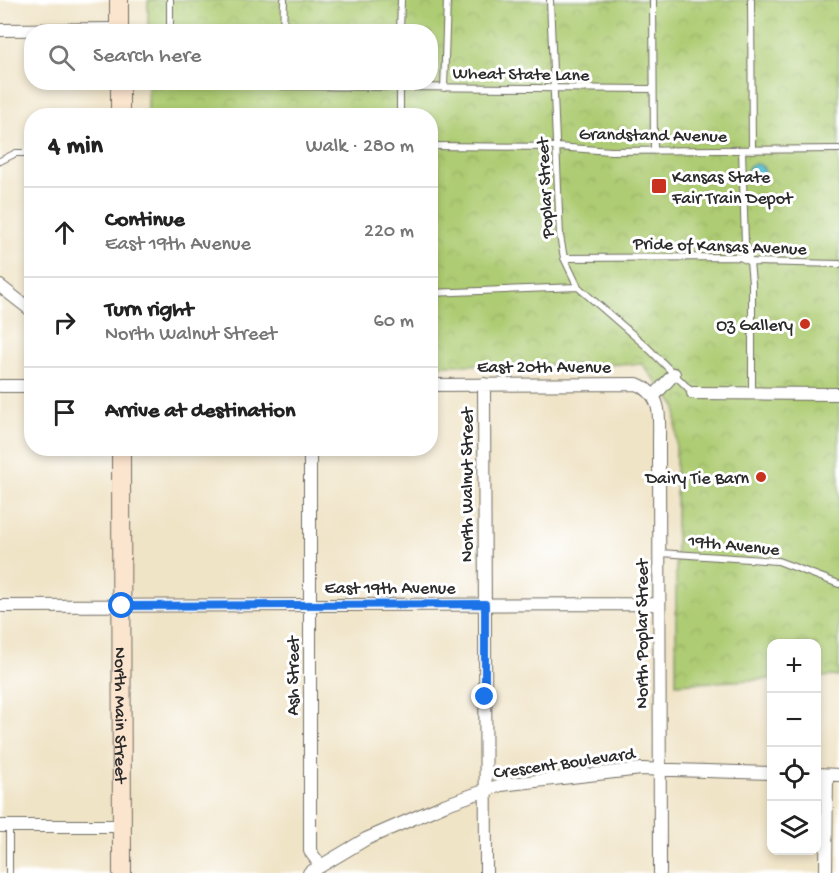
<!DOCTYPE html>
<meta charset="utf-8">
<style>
:root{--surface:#fff;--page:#f2f2f2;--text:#222;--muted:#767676;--line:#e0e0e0}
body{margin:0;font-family:"Gochi Hand",sans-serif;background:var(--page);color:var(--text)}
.controls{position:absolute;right:18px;bottom:18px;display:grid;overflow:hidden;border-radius:12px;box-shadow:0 3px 9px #0003}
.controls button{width:54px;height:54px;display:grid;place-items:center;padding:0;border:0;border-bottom:2px solid var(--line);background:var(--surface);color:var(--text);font:30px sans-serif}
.stop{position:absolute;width:18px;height:18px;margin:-14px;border:4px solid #1a73e8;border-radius:50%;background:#fff}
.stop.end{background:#1a73e8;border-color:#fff;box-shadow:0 2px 6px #0008}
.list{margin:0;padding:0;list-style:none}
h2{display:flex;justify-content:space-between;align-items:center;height:78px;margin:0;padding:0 24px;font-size:26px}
h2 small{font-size:20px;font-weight:400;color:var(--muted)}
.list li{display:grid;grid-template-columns:39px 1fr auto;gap:18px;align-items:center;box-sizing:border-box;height:90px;padding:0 24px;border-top:2px solid var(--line)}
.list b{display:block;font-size:22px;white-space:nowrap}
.list p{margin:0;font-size:20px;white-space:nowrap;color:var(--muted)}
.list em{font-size:20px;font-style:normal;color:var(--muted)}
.icon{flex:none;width:33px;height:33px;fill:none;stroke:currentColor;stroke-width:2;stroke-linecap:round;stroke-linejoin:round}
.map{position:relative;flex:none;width:839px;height:873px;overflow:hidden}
.search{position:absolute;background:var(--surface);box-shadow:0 3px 9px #0003;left:24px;top:24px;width:414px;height:66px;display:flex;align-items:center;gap:15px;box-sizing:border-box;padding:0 21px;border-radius:24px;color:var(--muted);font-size:22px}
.panel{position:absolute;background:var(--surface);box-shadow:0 3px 9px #0003;left:24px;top:108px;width:414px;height:348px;border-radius:24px}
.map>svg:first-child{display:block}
.park{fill:url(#park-crowns);stroke:#6c7c4f;stroke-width:1.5}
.water{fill:url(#water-ripples);stroke:#40757f;stroke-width:1.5}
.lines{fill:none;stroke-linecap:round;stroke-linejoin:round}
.lane-casing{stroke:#706c62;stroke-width:8}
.street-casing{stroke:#706c62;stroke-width:14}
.secondary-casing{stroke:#706c62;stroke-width:20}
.lane{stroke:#fff;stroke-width:6}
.street{stroke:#fff;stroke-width:12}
.secondary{stroke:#fce5cf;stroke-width:18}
.route{stroke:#1a73e8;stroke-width:8}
.poi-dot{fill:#c8321e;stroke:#fff;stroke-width:2}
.labels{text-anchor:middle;stroke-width:6;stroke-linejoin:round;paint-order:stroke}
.street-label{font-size:18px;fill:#2b2b2b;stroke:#fff}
.poi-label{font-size:18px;fill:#2b2b2b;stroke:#fff;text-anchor:end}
</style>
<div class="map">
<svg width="839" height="873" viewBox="0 0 839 873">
<defs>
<pattern id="park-crowns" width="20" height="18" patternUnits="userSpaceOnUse" patternTransform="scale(1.5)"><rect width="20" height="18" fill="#aecc73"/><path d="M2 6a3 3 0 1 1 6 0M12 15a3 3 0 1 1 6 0" fill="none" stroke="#96af64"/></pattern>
<pattern id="water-ripples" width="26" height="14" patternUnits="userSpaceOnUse" patternTransform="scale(1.5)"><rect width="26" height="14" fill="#56bfd3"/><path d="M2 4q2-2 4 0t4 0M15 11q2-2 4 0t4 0" fill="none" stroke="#479bab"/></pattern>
</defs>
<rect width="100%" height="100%" fill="#fff"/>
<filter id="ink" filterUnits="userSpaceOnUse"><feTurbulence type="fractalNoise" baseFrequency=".0167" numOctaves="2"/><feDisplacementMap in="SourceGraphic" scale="12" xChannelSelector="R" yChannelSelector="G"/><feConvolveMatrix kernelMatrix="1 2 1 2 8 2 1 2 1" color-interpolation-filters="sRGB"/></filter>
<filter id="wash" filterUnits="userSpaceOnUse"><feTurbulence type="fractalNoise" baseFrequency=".008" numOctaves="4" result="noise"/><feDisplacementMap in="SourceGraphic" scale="24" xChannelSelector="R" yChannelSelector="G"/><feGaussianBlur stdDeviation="1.35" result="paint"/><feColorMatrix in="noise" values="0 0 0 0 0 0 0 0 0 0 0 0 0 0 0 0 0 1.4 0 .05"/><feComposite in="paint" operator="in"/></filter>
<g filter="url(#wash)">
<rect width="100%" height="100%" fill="#f0e4c7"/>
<path class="park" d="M148,0H839V676L817,677L816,644H772L771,679L676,684V406L642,364L431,365L430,116L148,115V83L430,82V32L148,31Z"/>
<path class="water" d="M747 173a9 9 0 1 1 18 0a9 9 0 1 1-18 0Z"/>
</g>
<g filter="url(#ink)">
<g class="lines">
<g class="lane-casing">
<path id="lane" d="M550,0L560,236L564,258L578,287L646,346L693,393
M653,0L654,151
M751,0L752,150
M170,32V0
M283,32L284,0
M400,32L401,0
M282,82V86L653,89
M400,82V116
M444,88L447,0
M430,146L557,147L611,151L839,149
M742,150L745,243L750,262L752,283V393
M0,161L16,153H32
M564,258L740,257L750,262L839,264
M430,293L578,287
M660,553L778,561L839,584
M9,873V826"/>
</g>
<g class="street-casing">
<path id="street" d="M0,30L119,29
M0,286L32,311
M484,384L486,873
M430,385L637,384C663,395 659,417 659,441L660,873
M0,386H32
M693,393L839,394
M654,396L674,374
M310,448V851L320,865
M0,606L659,604
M816,774L839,775
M0,826H122
M309,873L366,839L444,805L501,785L641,769L772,773
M826,873L827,775"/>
</g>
<g class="secondary-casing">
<g id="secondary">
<path d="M119,0V32"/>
<path d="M120,82V116"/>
<path id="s1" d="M121,448L122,873"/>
</g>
</g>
<use href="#lane" class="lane"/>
<use href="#street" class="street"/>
<use href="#secondary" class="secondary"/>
</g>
</g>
<g class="lines" filter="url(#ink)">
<path class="route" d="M122,606L485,604V697"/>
</g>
<g class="poi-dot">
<rect x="651" y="178" width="16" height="16" rx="3"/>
<circle cx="805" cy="324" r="6"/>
<circle cx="761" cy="477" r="6"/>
</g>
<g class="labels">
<g class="street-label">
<text transform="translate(521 73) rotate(1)" y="6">Wheat State Lane</text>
<text transform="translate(653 134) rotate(1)" y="6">Grandstand Avenue</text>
<text transform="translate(544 188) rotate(-93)" y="6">Poplar Street</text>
<text transform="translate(720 245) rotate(2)" y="6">Pride of Kansas Avenue</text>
<text x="544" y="372">East 20th Avenue</text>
<text transform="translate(466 485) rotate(-90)" y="6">North Walnut Street</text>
<text transform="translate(734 544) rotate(6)" y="6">19th Avenue</text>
<text x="390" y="593">East 19th Avenue</text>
<text transform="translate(641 634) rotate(-90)" y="6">North Poplar Street</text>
<text transform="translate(292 676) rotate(-90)" y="6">Ash Street</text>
<text dy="6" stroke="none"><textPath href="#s1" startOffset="267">North Main Street</textPath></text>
<text transform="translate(564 762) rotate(-8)" y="6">Crescent Boulevard</text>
</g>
<g class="poi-label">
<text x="672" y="182" text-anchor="start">Kansas State<tspan x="672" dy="21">Fair Train Depot</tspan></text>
<text x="793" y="330">Oz Gallery</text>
<text x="749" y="483">Dairy Tie Barn</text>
</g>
</g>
</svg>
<div class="controls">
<button>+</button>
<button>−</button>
<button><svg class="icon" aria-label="locate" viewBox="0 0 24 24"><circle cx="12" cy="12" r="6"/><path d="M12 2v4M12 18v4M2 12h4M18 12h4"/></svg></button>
<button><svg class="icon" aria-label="layers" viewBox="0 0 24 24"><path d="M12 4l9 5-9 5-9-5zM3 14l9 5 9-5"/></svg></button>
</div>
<div class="stop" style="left:122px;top:606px"></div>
<div class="stop end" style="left:485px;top:697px"></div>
<div class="search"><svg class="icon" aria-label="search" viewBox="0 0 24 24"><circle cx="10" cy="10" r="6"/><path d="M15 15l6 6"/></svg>Search here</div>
<section class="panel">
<h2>4 min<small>Walk · 280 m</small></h2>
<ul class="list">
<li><svg class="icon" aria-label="ahead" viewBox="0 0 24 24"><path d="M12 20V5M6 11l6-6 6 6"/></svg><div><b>Continue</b><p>East 19th Avenue</p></div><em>220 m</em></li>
<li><svg class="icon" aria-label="right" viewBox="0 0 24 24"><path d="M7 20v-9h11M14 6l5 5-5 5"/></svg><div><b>Turn right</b><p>North Walnut Street</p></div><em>60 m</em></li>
<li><svg class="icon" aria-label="arrive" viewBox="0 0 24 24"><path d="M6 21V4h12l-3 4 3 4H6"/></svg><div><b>Arrive at destination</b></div></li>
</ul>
</section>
</div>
